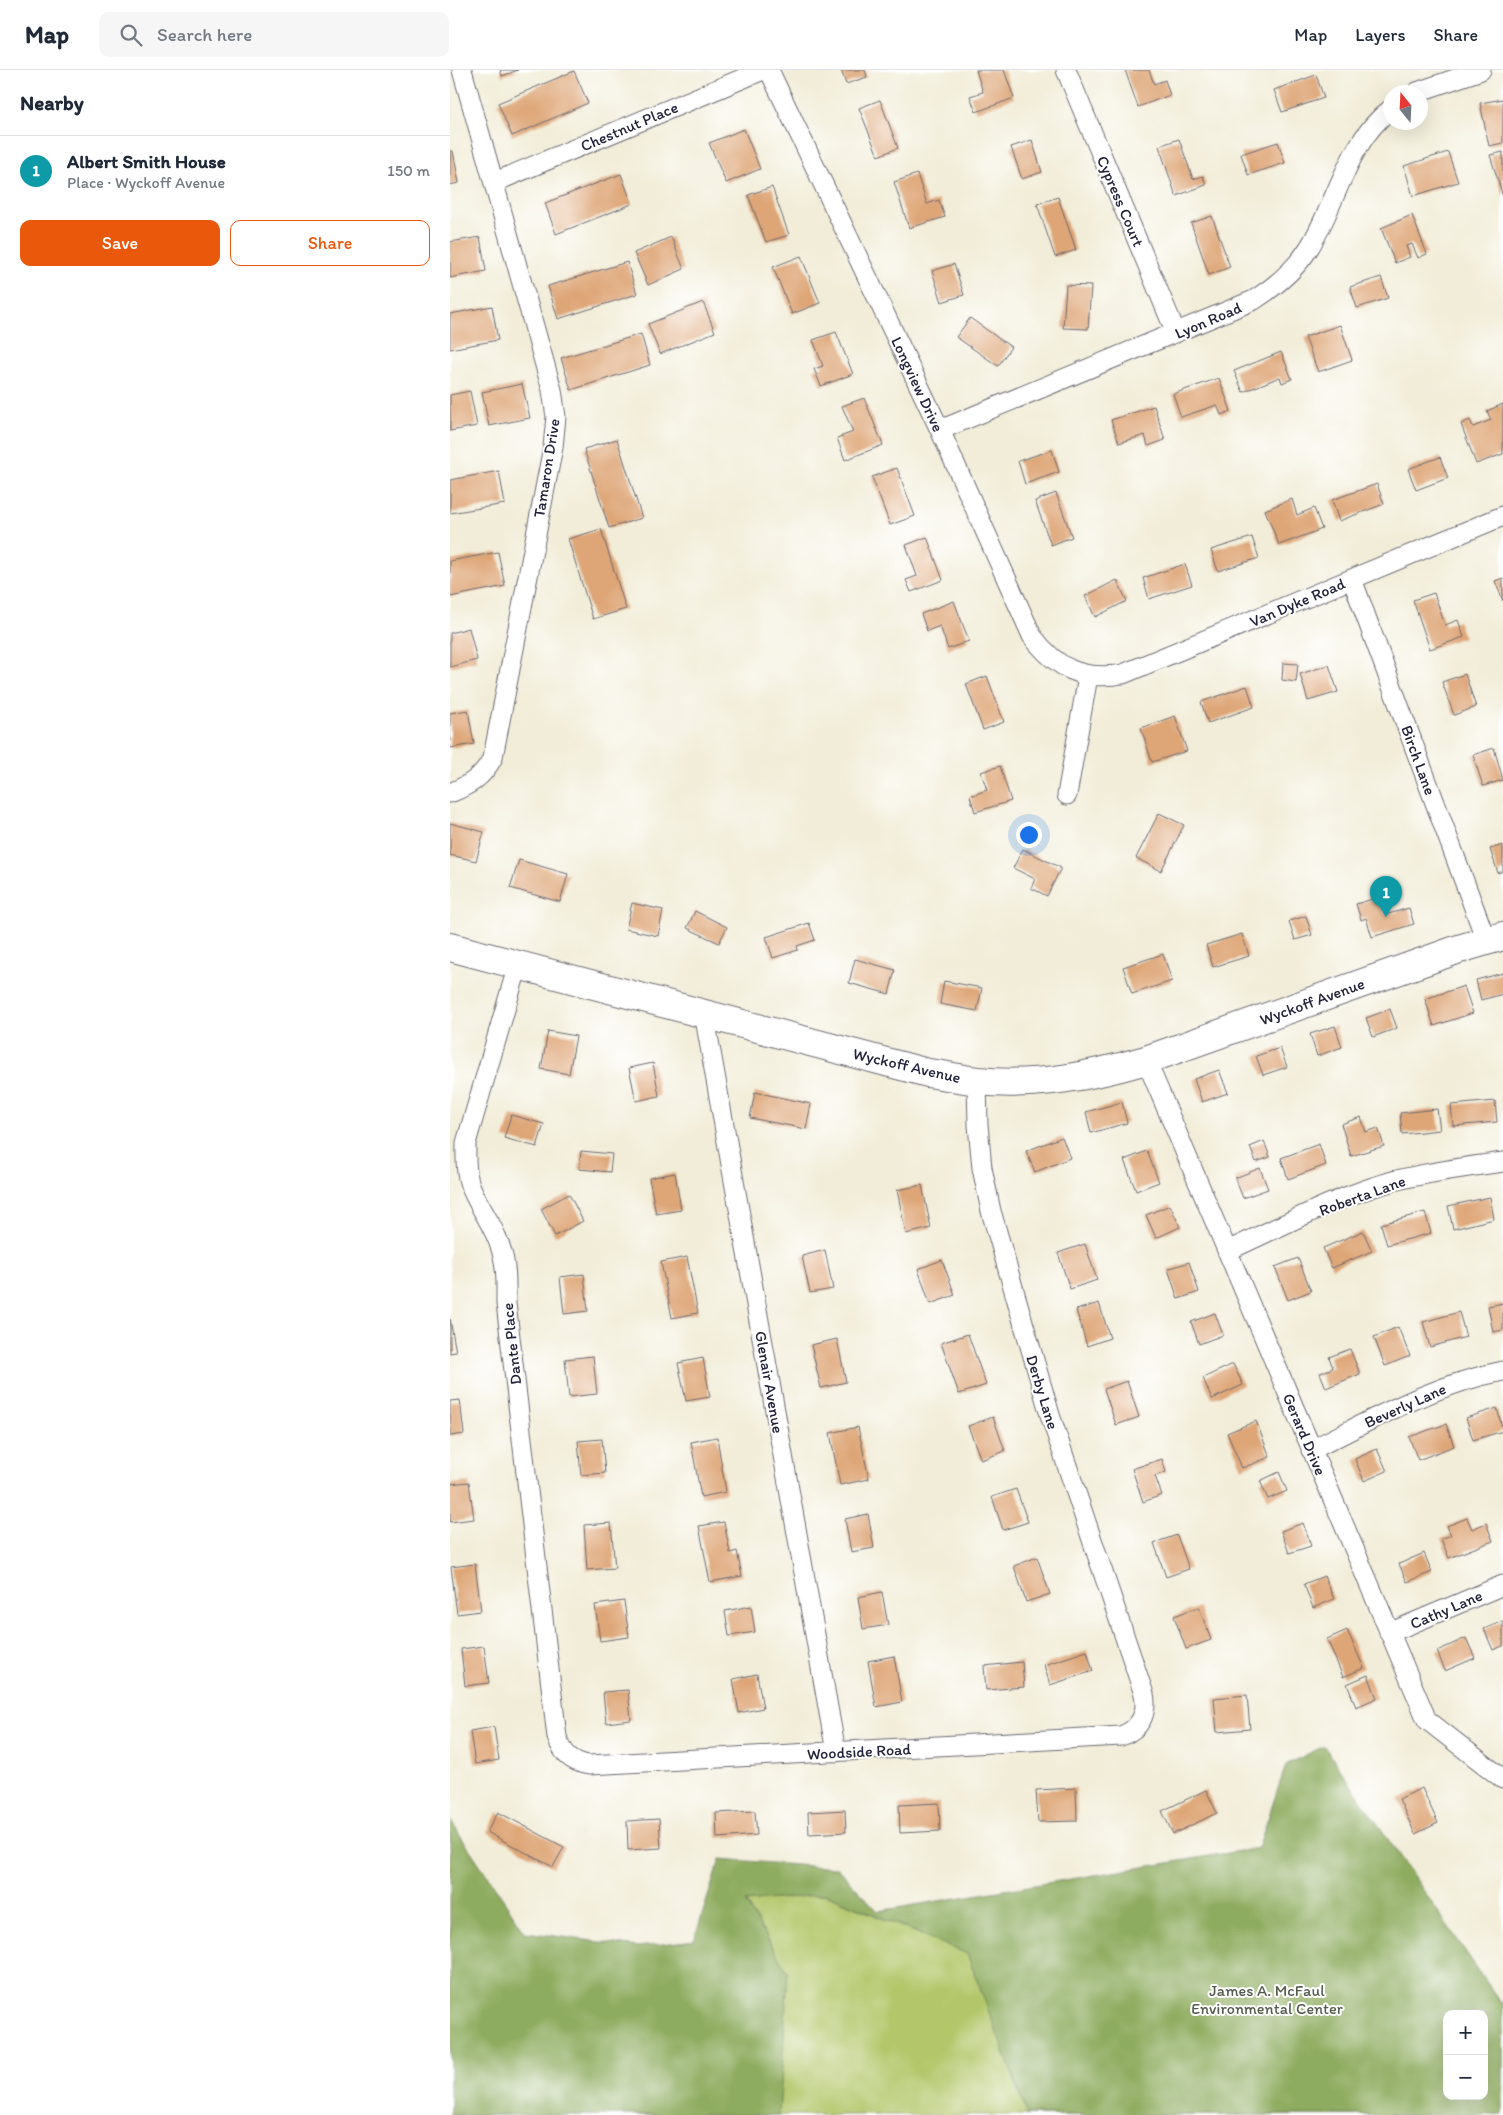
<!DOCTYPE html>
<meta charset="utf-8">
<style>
:root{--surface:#fff;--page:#f6f6f7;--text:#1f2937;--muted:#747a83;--line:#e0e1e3;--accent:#ea580c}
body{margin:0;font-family:Itim,sans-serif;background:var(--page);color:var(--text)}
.controls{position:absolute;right:15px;bottom:15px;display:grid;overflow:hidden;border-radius:10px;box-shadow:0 5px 20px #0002}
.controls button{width:45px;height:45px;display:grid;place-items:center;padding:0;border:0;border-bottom:1px solid var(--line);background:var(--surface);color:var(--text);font:25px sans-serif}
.compass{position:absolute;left:933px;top:15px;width:45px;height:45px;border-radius:50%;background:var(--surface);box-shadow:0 5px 20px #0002;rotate:342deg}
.you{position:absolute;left:578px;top:764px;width:18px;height:18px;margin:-12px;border:4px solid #fff;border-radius:50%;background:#1a73e8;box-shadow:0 0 0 8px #1a73e833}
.badge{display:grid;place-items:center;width:32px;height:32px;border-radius:50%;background:var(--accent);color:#fff;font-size:16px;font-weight:700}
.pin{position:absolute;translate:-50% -41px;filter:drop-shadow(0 1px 2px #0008)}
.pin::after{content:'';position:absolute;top:26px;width:18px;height:15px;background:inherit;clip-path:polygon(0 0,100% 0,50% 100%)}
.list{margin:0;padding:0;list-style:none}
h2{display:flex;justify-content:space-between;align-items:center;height:65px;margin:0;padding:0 20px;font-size:21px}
h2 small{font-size:16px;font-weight:400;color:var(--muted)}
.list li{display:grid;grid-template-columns:32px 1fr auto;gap:15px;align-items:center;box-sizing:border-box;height:70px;padding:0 20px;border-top:1px solid var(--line)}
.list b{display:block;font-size:19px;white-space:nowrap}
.list p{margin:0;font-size:16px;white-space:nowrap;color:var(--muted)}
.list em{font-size:16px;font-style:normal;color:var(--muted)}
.actions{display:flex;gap:10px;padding:15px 20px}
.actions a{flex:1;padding:11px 0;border:1px solid var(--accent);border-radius:10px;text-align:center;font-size:18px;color:var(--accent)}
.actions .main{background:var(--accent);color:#fff}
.icon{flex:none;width:28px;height:28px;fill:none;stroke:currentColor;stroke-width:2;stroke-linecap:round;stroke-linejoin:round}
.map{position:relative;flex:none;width:1053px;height:2045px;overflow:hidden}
header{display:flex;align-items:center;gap:30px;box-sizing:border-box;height:70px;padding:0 25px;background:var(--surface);border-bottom:1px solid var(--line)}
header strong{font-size:24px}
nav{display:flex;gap:28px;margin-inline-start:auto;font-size:18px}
.search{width:350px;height:45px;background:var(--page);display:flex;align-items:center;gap:12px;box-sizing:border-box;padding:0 18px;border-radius:10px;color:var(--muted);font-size:19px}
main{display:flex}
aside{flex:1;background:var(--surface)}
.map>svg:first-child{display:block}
.green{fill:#b3c76b;stroke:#6a7453}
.forest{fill:#8eac5f;stroke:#58674d;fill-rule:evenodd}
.building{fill:#dea677}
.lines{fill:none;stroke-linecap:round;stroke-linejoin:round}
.street-casing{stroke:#6b6972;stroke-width:21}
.primary-casing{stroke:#6b6972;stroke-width:30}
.street{stroke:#fff;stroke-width:19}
.primary{stroke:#fff;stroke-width:28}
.labels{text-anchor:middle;stroke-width:4;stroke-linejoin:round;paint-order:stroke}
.street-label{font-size:16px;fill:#22223b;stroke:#fff}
.park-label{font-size:16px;fill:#555c4c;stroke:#fff}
</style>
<header>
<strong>Map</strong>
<div class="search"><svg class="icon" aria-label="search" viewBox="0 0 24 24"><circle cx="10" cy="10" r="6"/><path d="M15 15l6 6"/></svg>Search here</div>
<nav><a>Map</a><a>Layers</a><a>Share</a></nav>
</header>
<main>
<aside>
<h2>Nearby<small></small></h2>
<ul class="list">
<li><span class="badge" style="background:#0f9aa8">1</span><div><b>Albert Smith House</b><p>Place · Wyckoff Avenue</p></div><em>150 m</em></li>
</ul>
<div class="actions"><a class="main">Save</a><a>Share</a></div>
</aside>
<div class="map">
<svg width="1053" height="2045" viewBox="0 0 1053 2045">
<rect width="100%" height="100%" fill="#fff"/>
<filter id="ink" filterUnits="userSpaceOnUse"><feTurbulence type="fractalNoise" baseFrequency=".02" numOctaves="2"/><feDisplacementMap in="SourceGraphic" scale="10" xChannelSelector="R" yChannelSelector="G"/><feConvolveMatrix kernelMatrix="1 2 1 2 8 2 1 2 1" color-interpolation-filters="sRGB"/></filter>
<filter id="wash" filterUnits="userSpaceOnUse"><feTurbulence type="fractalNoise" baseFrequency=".0096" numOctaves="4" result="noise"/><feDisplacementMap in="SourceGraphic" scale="20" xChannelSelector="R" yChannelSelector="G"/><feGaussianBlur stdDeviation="1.12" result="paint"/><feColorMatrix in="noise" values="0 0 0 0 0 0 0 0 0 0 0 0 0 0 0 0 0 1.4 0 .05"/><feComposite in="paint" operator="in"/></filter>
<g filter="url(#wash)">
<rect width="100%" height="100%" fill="#f2edd8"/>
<path class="green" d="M376,1824L459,1860L976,2045H0L323,1877L295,1832Z"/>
<path class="forest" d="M874,1676L1053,1936V2045H575L577,2043L517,1884L376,1824L295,1832L338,1902L329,2045H0V1750L75,1862L188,1877L244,1870L270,1789L387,1798L428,1841L808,1778L836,1695ZM997,1944H1034V2026H997Z"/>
<g id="blocks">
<path class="building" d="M50,0H68L52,6Z
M391,0H415L417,7L396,14Z
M526,0H554L564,28L526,42L520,26L533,22Z
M675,0H699L704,14L715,10L720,25L688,37Z
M124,1L138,33L62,66L48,33Z
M866,5L874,28L832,42L824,20Z
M1053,29V73L1039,76L1030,33Z
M430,30L448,78L428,86L409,38Z
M294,59L310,99L276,113L259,73Z
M729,69L743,109L753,106L756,115L726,126L709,76Z
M582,70L592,102L572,109L561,77Z
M828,72L835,93L798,105L791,84Z
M0,81H3L9,113L0,115Z
M998,82L1008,112L963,126L954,96Z
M1053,82V127L1040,85Z
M171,104L182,134L106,164L95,133Z
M467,104L477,134L489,130L495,147L459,158L444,112Z
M322,117L339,165L316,172L298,125Z
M608,127L626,180L605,187L587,134Z
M962,145L977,184L968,188L962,174L956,176L960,187L945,193L931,158Z
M762,146L780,197L759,205L741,153Z
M30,167L36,201L0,208V172Z
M221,167L234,199L198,215L184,183Z
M351,186L370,233L342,244L323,197Z
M177,192L187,224L108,249L98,216Z
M504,194L514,225L492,232L482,201Z
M931,207L938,228L907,238L900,217Z
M616,215L641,216L638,259L613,258Z
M253,232L265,262L210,284L198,254Z
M42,236L48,270L0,279V244Z
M520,248L561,277L548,296L506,267Z
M890,255L902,290L868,302L855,267Z
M386,262L403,304L371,316L364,299L373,296L363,270Z
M191,264L200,295L121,320L111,288Z
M831,282L842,309L832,313L830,307L793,322L784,301Z
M769,308L781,341L771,345L767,335L731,347L723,324Z
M72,314L80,348L39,356L32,322Z
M20,321L27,356L0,361V325Z
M414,328L433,375L395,390L387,368L403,362L392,336Z
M1053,334V384L1026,394L1011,354L1020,350L1023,357L1041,350L1037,341Z
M704,336L715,370L698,376L695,365L669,373L661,350Z
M167,369L192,448L159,458L134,379Z
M602,380L609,402L575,414L568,391Z
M990,387L998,408L966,420L958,399Z
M447,398L465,446L440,455L422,407Z
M49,401L55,434L0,443V410Z
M927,414L934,434L889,451L882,430Z
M606,423L622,467L601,475L585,431Z
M842,429L847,445L864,438L872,459L829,475L815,440Z
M151,459L176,539L143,549L118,469Z
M477,467L493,510L461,522L456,510L467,506L456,475Z
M802,467L809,488L768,501L761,480Z
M48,482L55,516L0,527V491Z
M735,494L742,515L699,529L693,508Z
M1053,508V531L1045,511Z
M667,510L677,531L645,547L635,526Z
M984,523L995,555L1008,550L1014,567L980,579L963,530Z
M504,531L519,571L498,579L490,556L477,561L471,544Z
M19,558L27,590L0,597V563Z
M833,593L848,594L846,612L832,610Z
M879,595L888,622L858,631L850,604Z
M1015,604L1026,637L1004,645L992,612Z
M537,606L554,652L533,660L516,614Z
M797,616L804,637L758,653L751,632Z
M18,640L24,674L0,678V643Z
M725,646L737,681L702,692L691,658Z
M1044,678L1053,710L1033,716L1023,685Z
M550,696L561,731L525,742L520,726L537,720L531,702Z
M709,743L734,755L711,801L686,788Z
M0,753L34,762L26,791L0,785Z
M1053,775V801L1048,803L1040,779Z
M573,779L611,798L597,826L581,818L585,809L563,798Z
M69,790L118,804L110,832L60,818Z
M929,827L935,845L959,838L964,854L922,867L916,848L911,850L906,834Z
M182,833L213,840L208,866L176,859Z
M245,841L277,857L269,873L237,858Z
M856,846L862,865L845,870L839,851Z
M359,853L365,870L347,876L348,880L323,888L316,867Z
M792,864L799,886L763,897L756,875Z
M713,884L722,911L682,924L673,897Z
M405,889L445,900L439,924L399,913Z
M1053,903V924L1031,930L1026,910Z
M494,911L532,918L527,941L490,934Z
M1014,916L1023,943L984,956L975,929Z
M940,939L947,958L923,967L916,948Z
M885,956L892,977L867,986L860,964Z
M98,961L126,966L119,1004L91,999Z
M830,978L837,997L813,1005L806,986Z
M203,993L209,1026L186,1031L179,998Z
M769,1000L778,1023L752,1032L744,1009Z
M305,1022L361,1034L356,1059L300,1048Z
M1045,1031L1047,1052L1003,1056L1001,1035Z
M672,1032L677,1053L641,1063L636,1042Z
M987,1039L990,1060L952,1064L950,1043Z
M61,1045L94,1054L87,1077L54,1068Z
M911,1047L916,1062L928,1058L934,1076L901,1086L891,1054Z
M612,1067L620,1088L585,1102L576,1081Z
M814,1071L820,1087L806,1092L800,1077Z
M869,1074L876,1095L838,1109L831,1088Z
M131,1081L162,1084L160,1102L129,1099Z
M697,1081L709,1112L686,1121L674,1090Z
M810,1098L818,1119L793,1128L785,1108Z
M225,1103L231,1140L206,1144L199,1108Z
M472,1115L481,1158L456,1164L447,1120Z
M119,1124L133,1151L105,1166L91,1139Z
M1040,1127L1044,1149L1003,1159L998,1136Z
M720,1135L730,1157L706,1168L696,1145Z
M975,1142L981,1163L937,1175L931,1154Z
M913,1161L922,1181L882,1198L873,1178Z
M635,1174L647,1210L620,1219L608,1183Z
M375,1180L383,1219L360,1223L352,1186Z
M237,1187L248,1243L222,1248L211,1192Z
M848,1188L861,1221L838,1230L825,1197Z
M492,1190L505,1225L480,1234L468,1199Z
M739,1192L749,1222L728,1229L718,1199Z
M134,1204L138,1241L114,1244L110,1207Z
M649,1233L660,1268L637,1276L626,1240Z
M1053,1233V1260L1043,1262L1038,1236Z
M1009,1242L1016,1267L980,1277L973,1252Z
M765,1243L773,1265L749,1274L741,1252Z
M0,1249L6,1282L0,1283Z
M948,1257L960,1286L935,1296L924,1267Z
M518,1264L536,1315L509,1324L491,1273Z
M387,1269L396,1312L371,1318L361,1275Z
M900,1279L910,1304L876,1318L870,1303L883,1298L879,1287Z
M143,1286L147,1324L119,1327L115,1289Z
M253,1288L260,1327L236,1331L228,1293Z
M783,1294L793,1315L762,1329L753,1308Z
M677,1311L689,1347L666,1355L654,1319Z
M10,1330L14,1364L0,1366V1331Z
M1047,1338L1053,1361L1023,1370L1016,1348Z
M543,1347L555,1381L531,1390L518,1356Z
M806,1351L820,1387L792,1398L777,1363Z
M996,1354L1004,1376L968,1390L959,1367Z
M408,1357L419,1409L390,1415L380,1363Z
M267,1367L276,1422L251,1427L241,1372Z
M152,1369L155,1403L131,1405L128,1371Z
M927,1379L937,1401L914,1411L905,1389Z
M712,1389L716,1402L705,1406L712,1425L693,1432L682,1399Z
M829,1402L837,1421L818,1429L810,1411Z
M19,1412L24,1449L0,1452V1414Z
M566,1419L578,1452L553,1460L542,1427Z
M418,1444L424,1478L401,1482L395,1449Z
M1017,1448L1022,1459L1036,1453L1043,1471L999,1488L991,1469L1001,1465L997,1456Z
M274,1452L280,1483L287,1481L292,1506L260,1512L249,1456Z
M161,1453L165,1498L137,1500L134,1455Z
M853,1453L861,1476L839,1483L831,1461Z
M727,1465L739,1499L716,1507L704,1473Z
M974,1483L982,1502L957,1512L949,1494Z
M587,1487L600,1524L576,1532L564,1496Z
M25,1494L31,1541L7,1544L1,1497Z
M874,1506L884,1529L863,1538L854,1514Z
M432,1522L438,1555L413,1559L408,1527Z
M174,1531L179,1567L150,1571L145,1535Z
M301,1536L305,1562L279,1566L275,1541Z
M749,1537L761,1570L736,1579L724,1546Z
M1053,1551V1576L1043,1580L1034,1559Z
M897,1560L914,1598L893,1607L877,1569Z
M1016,1568L1025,1588L995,1601L987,1581Z
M34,1576L39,1613L15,1616L11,1579Z
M637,1581L643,1601L600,1615L594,1595Z
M444,1586L452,1632L426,1637L418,1591Z
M572,1592L574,1617L536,1620L534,1596Z
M307,1604L313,1638L289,1643L283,1609Z
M918,1605L927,1628L906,1637L897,1614Z
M178,1620L181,1650L156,1653L153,1622Z
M797,1625L800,1659L767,1662L764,1628Z
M44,1657L49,1690L25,1694L20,1661Z
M626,1718L627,1751L588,1752L586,1720Z
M972,1718L988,1753L965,1764L949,1729Z
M756,1720L767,1743L723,1764L712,1741Z
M489,1733L490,1761L450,1763L449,1735Z
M395,1740L396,1762L359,1764L358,1742Z
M305,1741L307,1765L267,1768L266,1743Z
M48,1742L114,1777L103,1797L37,1762Z
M209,1749L211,1778L178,1780L177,1751Z"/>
</g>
</g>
<g filter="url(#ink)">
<use href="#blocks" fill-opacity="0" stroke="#6b6972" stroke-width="1"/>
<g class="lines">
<g class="street-casing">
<path id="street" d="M319,0L490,360L582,566C607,599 632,611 673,604L1053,446
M616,0L726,263
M967,22L1031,0
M45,112L313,0
M490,360L804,230C826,216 845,200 859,178C887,133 897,72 941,39
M902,509L1036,870
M0,723C20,715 33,707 43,687L103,377L106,347L102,320L12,0
M617,725L638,606
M68,895L16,1073C16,1086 15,1099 19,1112C27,1136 44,1154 51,1179C57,1197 56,1215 56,1233L107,1667C113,1684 121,1692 139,1695L671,1666C690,1659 698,1644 694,1624L600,1345L541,1141L532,1098L528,1055L527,1011
M254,943L386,1682
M696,990L977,1650L1053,1709
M777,1181C830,1157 888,1126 943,1111C979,1102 1016,1097 1053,1092
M861,1380C923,1349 985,1314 1053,1301
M939,1563L1053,1515"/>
</g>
<g class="primary-casing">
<path id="primary" d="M0,877L478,1003C495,1005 511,1009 528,1011C586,1017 641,1006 696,990L1009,879L1053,866"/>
</g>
<use href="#street" class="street"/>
<use href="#primary" class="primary"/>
</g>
</g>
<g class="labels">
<g class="street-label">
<text transform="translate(179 56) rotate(-23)" y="6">Chestnut Place</text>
<text transform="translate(671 131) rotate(67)" y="6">Cypress Court</text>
<text transform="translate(758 250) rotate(-23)" y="6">Lyon Road</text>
<text transform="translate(468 314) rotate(65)" y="6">Longview Drive</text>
<text transform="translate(96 398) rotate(-81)" y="6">Tamaron Drive</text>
<text transform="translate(847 532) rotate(-23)" y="6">Van Dyke Road</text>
<text transform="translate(969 690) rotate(70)" y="6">Birch Lane</text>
<text transform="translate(862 931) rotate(-20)" y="6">Wyckoff Avenue</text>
<text transform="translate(457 995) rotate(13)" y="6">Wyckoff Avenue</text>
<text transform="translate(912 1125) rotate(-20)" y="6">Roberta Lane</text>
<text transform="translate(61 1274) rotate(-96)" y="6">Dante Place</text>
<text transform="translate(320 1312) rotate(80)" y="6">Glenair Avenue</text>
<text transform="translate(593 1322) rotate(73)" y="6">Derby Lane</text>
<text transform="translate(955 1335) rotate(-24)" y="6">Beverly Lane</text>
<text transform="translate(855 1364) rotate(67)" y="6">Gerard Drive</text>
<text transform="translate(996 1539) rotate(-23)" y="6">Cathy Lane</text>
<text transform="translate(409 1681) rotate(-3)" y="6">Woodside Road</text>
</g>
<g class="park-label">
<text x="817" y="1926">James A. McFaul<tspan x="817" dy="18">Environmental Center</tspan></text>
</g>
</g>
</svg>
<div class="controls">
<button>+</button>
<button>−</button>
</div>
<svg class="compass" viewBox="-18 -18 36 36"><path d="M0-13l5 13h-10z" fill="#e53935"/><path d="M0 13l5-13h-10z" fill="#747a83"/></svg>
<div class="you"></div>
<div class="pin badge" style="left:936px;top:847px;background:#0f9aa8">1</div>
</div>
</main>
